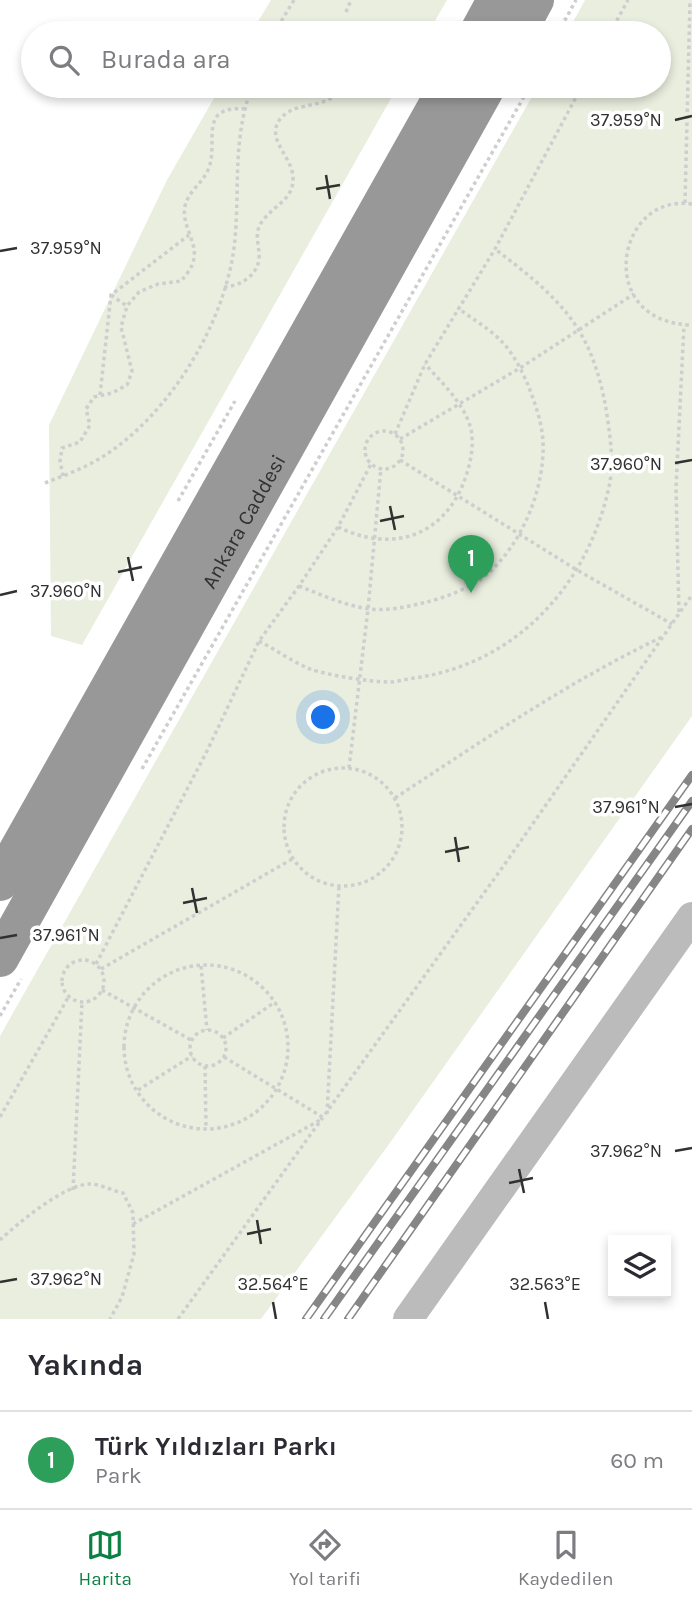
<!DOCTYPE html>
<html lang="tr">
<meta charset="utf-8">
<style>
:root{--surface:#fff;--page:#f2f2f3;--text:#2b2b33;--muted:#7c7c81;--line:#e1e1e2;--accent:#0b8043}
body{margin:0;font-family:Karla,sans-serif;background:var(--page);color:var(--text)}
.controls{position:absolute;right:21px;bottom:21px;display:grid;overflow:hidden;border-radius:0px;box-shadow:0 4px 10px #0003}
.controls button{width:63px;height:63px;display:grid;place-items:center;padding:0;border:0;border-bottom:2px solid var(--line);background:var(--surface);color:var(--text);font:35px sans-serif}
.you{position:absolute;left:324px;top:718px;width:24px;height:24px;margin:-18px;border:5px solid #fff;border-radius:50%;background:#1a73e8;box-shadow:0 0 0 10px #1a73e833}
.badge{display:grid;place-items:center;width:46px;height:46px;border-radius:50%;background:var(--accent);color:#fff;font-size:23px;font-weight:700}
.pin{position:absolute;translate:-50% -58px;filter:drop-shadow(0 2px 4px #0008)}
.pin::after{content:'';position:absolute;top:37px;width:24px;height:21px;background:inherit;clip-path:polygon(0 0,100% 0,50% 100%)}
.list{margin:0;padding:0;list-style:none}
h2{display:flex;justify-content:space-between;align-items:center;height:91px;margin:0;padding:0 28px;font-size:30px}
h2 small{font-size:23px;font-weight:400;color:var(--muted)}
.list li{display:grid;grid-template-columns:46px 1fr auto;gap:21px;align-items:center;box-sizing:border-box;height:98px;padding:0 28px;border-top:2px solid var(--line)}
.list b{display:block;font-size:26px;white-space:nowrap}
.list p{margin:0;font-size:23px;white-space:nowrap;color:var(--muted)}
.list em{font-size:23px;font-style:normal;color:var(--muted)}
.icon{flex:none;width:38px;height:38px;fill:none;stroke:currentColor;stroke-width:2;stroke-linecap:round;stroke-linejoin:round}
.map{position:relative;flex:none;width:692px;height:1319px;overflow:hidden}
.search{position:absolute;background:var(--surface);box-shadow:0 4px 10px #0003;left:21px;right:21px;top:21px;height:77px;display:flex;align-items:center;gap:18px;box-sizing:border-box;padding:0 24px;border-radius:38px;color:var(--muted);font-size:26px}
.sheet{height:189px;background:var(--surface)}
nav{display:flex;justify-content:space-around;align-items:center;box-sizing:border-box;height:98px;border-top:2px solid var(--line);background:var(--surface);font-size:19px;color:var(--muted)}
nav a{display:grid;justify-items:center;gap:4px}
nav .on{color:var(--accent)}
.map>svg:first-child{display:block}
.green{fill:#e9eedf}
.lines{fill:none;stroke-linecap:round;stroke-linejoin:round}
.path{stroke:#cecece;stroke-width:3.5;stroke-dasharray:3.5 3.5;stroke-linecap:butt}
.secondary{stroke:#bbb;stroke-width:30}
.highway{stroke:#989898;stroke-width:38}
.rail-casing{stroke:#868686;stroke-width:8}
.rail{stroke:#fff;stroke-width:5;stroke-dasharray:16;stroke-linecap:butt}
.ticks{fill:none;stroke:#313131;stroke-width:2.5}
.labels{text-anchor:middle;stroke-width:7;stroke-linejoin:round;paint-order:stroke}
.street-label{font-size:21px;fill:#313131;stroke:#fff}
.ticks-label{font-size:18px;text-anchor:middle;fill:#313131;stroke:#fff;stroke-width:7;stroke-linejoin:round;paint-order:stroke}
</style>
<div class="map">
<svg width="692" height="1319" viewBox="0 0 692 1319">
<rect width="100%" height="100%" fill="#fff"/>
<path class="green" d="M271,0H447L428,33H251Z
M585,0H692V716L392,1140L261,1319H0V1036L538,86H659V33H567Z
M221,86H398L82,645L51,636L49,425L167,180Z"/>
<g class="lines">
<path class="path" d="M346,12L351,0
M274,33L294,0
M444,33L450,23
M558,33L576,0
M610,33L628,0
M685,203L690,0
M692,204C616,192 593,323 692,325
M224,287C240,286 257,276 259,259C260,244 252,233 264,219C276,204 294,199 293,177C292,156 264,138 281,118C293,104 315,107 330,99C336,96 342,90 347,86
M111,295L127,306
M100,395L111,295L189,235
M365 450a19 19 0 1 1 38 0a19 19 0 1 1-38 0Z
M395,434L425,364L495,249L582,86
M400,439L520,368L634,294
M400,460L577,570L672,624
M63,476L60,461L62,448L80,442L90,425L86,409L94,397L112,393L127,385L132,371L121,327L127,306L139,292L158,284L181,281C186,275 193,267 194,258C197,242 181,224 185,206C189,190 202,184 208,170C220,144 196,105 245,109
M45,483C63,476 82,469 99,459C169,417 228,320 235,239C240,183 232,142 252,86
M178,501L235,401
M338,527C393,554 446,536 466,476C471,461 474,445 471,429C464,403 442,383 425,364
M299,586C322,595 346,606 370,609C388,611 406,607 423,603C444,598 469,589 486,575C522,545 545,488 543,442C542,422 535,403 528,385C522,371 514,355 504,344C492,330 472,319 458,308
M679,612L676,488L684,325
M259,641C276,650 293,662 310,669C327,675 370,682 389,682C397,682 406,679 415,678C518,663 590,583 610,482C614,457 609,427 605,403C600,378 592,351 578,329C557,296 525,272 495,249
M349,768L368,609L381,468
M284 827a59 59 0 1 1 118 0a59 59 0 1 1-118 0Z
M142,769L530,86
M395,798C482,741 568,682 662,637
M62 981a21 21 0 1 1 42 0a21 21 0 1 1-42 0Z
M96,964L207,751L259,641L299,586L338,527L371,464
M124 1047a82 82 0 1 1 164 0a82 82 0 1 1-164 0Z
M201,966L207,1030
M101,969L294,858
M102,990L191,1040
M0,1016L21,979
M190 1048a18 18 0 1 1 36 0a18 18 0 1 1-36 0Z
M223,1038L275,1002
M224,1057L324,1118
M205,1066L206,1128
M138,1090L192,1056
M327,1114L339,885
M0,1117L69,996
M73,1190L82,1002
M133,1224L322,1119
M0,1240C18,1223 65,1184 90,1184C100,1184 113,1191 123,1193L133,1213L134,1254L122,1297L110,1319
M178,1319L502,868L692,595"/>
<path class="secondary" d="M408,1319L692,917"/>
<g class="highway">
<path d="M478,33L496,0"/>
<path d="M517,33L535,0"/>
<path d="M0,882L448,86"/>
<path id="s1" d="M0,958L487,86"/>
</g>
<g class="rail-casing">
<path id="rail" d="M306,1319L692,775
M324,1319L692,801
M348,1319L692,829"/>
</g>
<use href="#rail" class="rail"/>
</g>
<path class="ticks" d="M675,120L692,116M326,175L330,199M316,189L340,185M0,251L17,248M675,463L692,460M390,506L395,530M380,521L404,516M128,557L133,581M118,572L142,567M0,595L17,591M675,807L692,804M455,837L459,862M445,852L469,847M192,888L197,913M183,903L207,898M0,938L17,935M675,1151L692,1148M519,1169L524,1193M509,1183L533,1178M257,1220L261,1244M247,1234L271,1229M0,1282L17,1279M273,1302L276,1319M545,1302L548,1319"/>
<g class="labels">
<g class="street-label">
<text dy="7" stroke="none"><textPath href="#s1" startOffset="500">Ankara Caddesi</textPath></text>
</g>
</g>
<g class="ticks-label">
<text x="626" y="126">37.959°N</text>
<text x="66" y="254">37.959°N</text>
<text x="626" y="470">37.960°N</text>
<text x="66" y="597">37.960°N</text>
<text x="626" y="813">37.961°N</text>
<text x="66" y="941">37.961°N</text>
<text x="626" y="1157">37.962°N</text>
<text x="66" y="1285">37.962°N</text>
<text x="273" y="1290">32.564°E</text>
<text x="545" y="1290">32.563°E</text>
</g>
</svg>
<div class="controls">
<button><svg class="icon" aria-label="layers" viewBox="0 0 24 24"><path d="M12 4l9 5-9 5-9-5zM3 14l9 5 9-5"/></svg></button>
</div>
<div class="you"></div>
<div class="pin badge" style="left:471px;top:593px;background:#2e9e5b">1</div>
<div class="search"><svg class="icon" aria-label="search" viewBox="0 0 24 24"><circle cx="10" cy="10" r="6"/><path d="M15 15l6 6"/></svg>Burada ara</div>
</div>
<section class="sheet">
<h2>Yakında<small></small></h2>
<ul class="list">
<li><span class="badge" style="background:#2e9e5b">1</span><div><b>Türk Yıldızları Parkı</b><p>Park</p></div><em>60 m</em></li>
</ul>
</section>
<nav>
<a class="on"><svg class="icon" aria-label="map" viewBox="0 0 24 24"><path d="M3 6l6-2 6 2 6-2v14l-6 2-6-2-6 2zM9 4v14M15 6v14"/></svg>Harita</a>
<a><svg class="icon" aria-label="directions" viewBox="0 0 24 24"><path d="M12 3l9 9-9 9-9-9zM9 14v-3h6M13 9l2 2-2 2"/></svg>Yol tarifi</a>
<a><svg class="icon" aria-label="saved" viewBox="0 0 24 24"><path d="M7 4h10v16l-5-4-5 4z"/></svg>Kaydedilen</a>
</nav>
